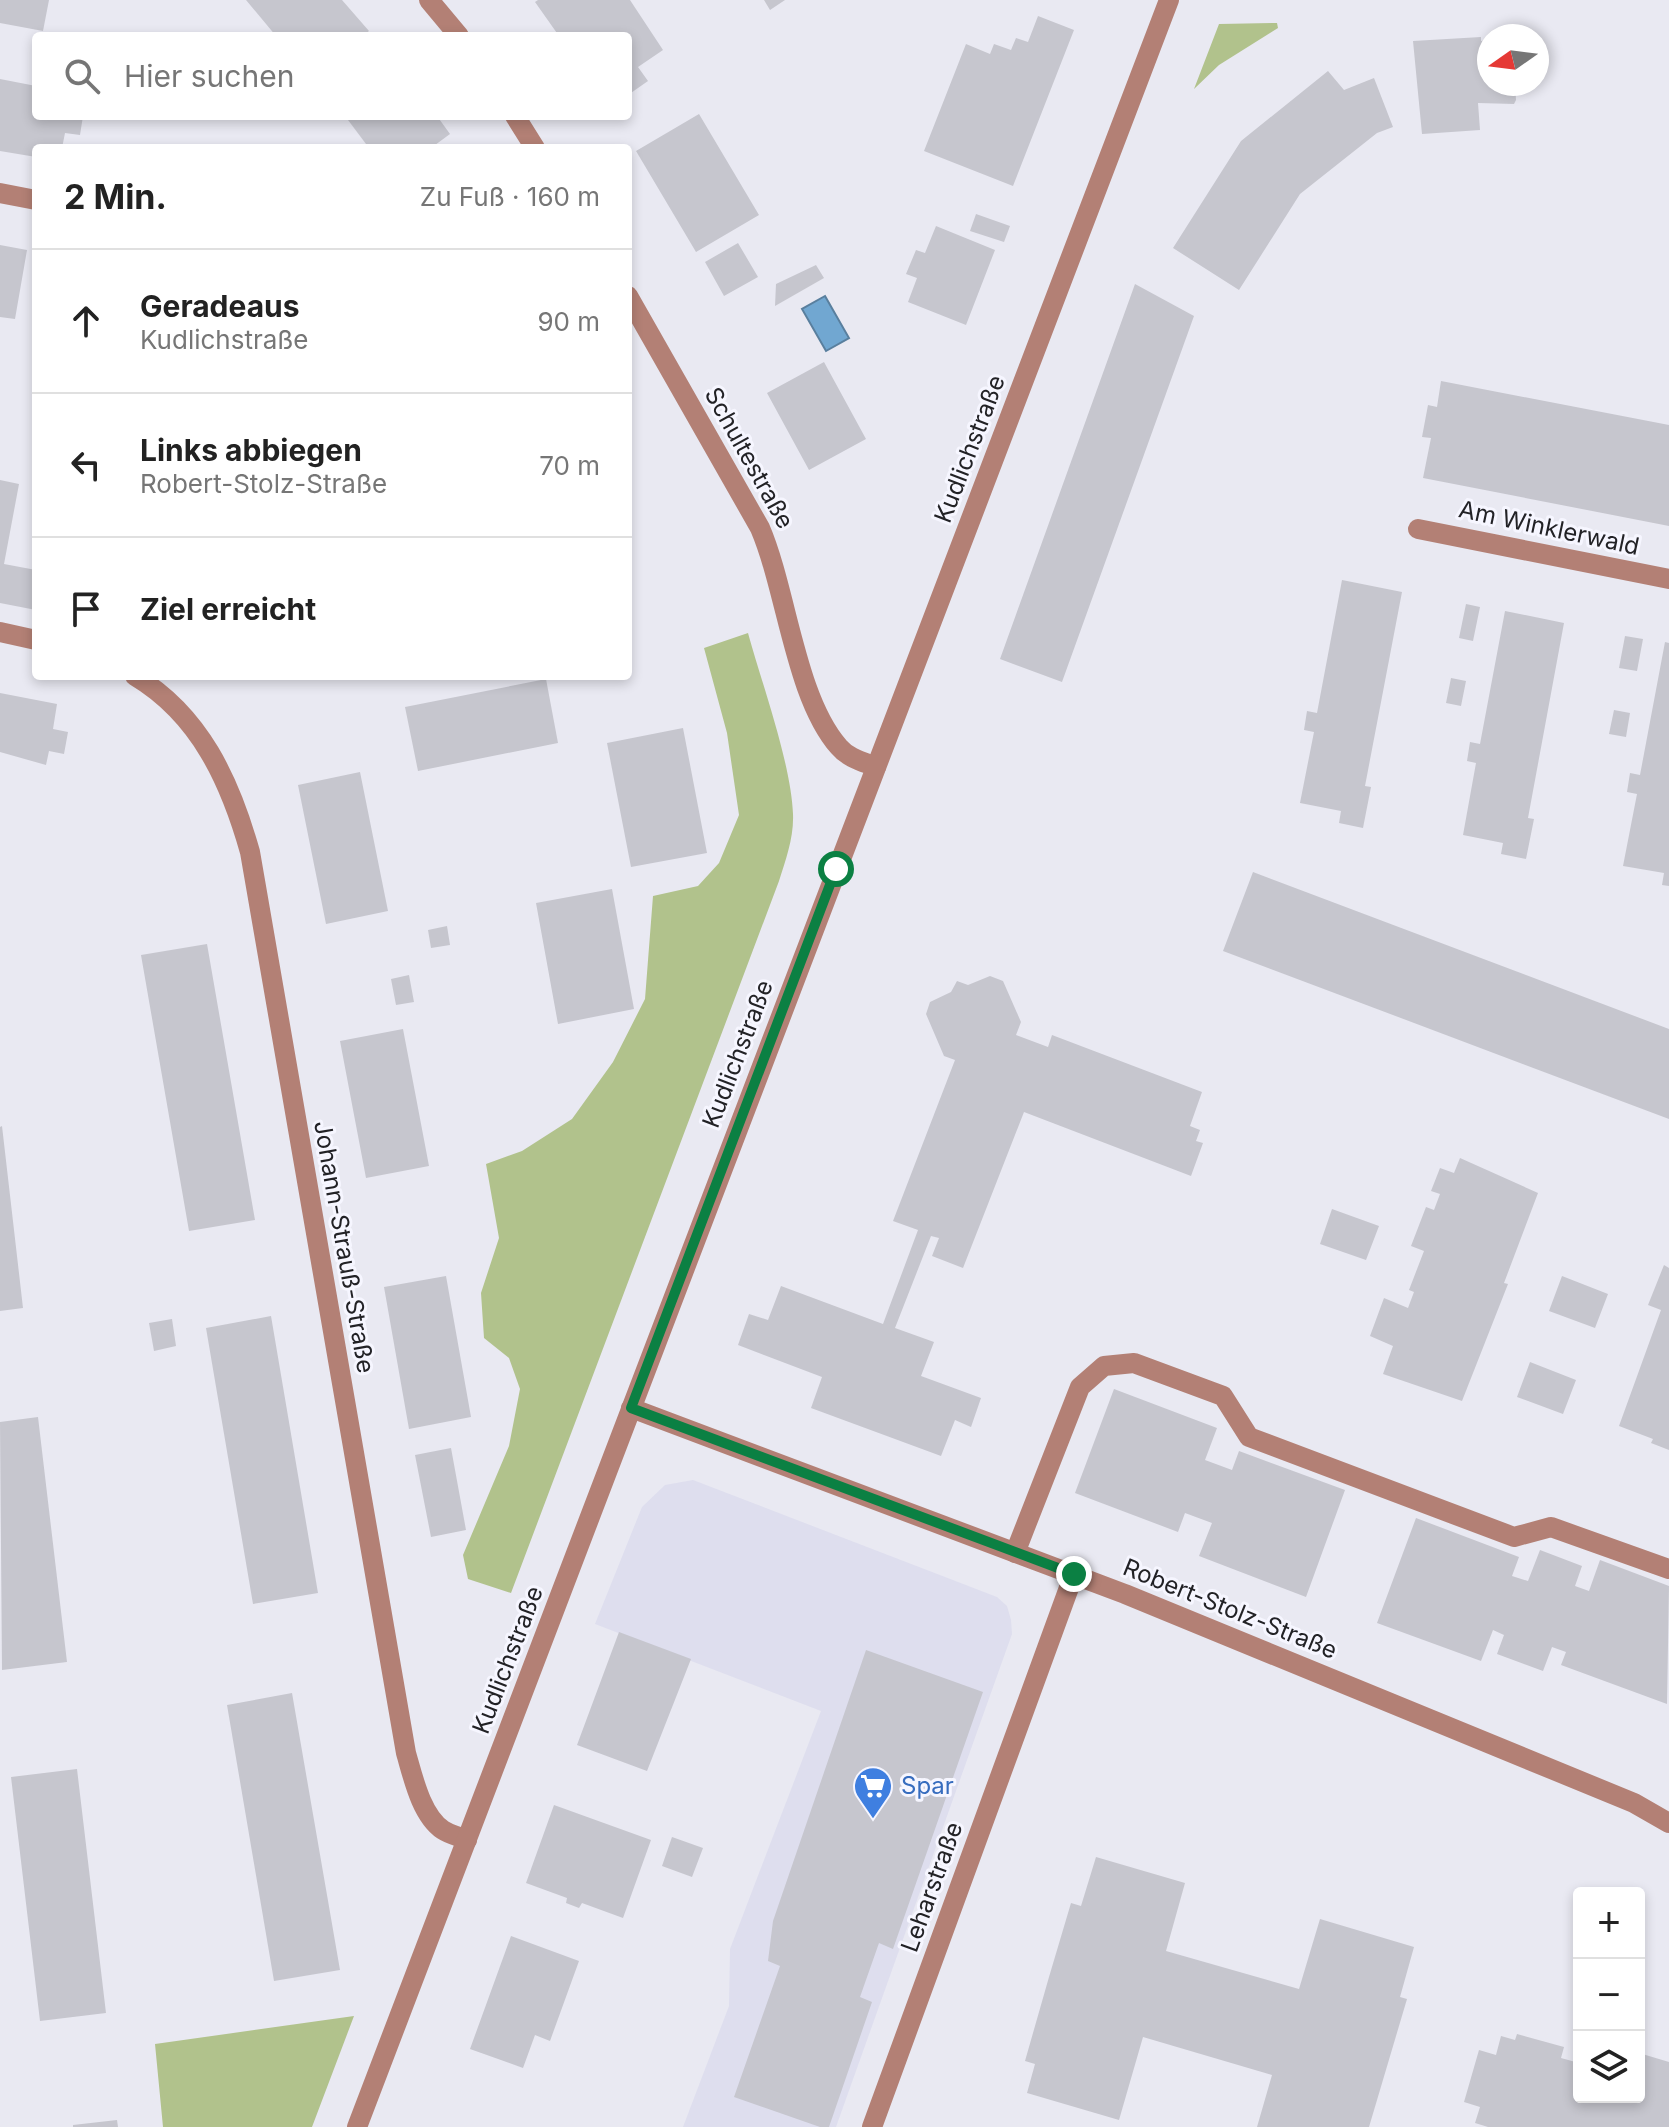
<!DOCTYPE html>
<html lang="de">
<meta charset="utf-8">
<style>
:root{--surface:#fff;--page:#f6f6f6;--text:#222;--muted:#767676;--line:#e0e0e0}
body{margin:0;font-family:Inter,sans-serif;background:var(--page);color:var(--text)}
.controls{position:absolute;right:24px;bottom:24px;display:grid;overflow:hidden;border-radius:8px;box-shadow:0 4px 12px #0003}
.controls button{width:72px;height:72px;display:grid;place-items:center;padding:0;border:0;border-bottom:2px solid var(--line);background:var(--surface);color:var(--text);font:40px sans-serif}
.compass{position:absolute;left:1477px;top:24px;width:72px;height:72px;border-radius:50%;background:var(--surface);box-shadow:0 4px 12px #0003;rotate:256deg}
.stop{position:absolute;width:24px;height:24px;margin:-18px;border:6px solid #0b8043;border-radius:50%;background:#fff}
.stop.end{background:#0b8043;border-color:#fff;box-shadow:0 2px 8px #0008}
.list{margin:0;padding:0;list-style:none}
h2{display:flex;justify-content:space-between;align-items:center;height:104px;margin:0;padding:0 32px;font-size:34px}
h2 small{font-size:26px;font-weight:400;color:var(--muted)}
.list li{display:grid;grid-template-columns:52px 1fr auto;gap:24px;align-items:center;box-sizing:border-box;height:144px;padding:0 32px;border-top:2px solid var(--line)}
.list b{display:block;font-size:30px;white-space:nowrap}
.list p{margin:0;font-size:26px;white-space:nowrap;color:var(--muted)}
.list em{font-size:26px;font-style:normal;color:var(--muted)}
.icon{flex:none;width:44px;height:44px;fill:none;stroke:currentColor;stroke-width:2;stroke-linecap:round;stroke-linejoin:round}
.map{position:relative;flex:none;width:1669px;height:2127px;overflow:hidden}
.search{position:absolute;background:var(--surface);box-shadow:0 4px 12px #0003;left:32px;top:32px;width:600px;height:88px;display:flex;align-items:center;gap:20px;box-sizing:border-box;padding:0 28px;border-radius:8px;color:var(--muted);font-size:30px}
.panel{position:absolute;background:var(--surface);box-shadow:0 4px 12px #0003;left:32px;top:144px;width:600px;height:536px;border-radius:8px}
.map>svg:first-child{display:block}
.built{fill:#dedeee}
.green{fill:#b1c28c}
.water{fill:#71a7d1;stroke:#597f9e;stroke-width:2}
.building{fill:#c6c6ce}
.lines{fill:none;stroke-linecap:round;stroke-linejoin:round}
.service{stroke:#b38075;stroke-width:20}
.minor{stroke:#b38075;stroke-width:20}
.tertiary{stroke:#b38075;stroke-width:20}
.route{stroke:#0b8043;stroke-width:10}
.labels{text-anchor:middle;stroke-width:6;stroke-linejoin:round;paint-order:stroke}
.street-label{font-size:24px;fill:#222226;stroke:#f6f6ff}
.shop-label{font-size:24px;fill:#366cbe;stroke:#f6f6ff;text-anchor:start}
</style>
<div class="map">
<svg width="1669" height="2127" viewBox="0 0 1669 2127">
<rect width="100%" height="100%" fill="#e9e9f2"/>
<path class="built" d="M693,1480L997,1597L1007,1606L1011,1620L1012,1634L836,2127H683L729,2006L730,1949L821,1711L595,1624L642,1507L665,1485Z"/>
<path class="green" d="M1277,23L1278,28L1219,65L1194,89L1219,24Z
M748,633C762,684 791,763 793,814C794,837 786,859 779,881L511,1593L468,1579L463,1555L509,1446L520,1389L509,1358L484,1338L481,1293L499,1238L486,1164L522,1151L572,1119L613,1062L645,999L653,896L698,886L719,863L739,815L727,733L704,648Z
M354,2016L312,2127H163L155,2044Z"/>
<path class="water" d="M825,296L849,338L826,351L802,309Z"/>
<path class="building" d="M0,0H49L43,31L0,23Z
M246,0H342L369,31L363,36H276Z
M538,0H630L663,50L638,67L648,81L628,95V36H559L535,2Z
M764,0H785L770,10Z
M1038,16L1074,30L1013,186L924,151L966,44L990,54L994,44L1011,50L1016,38L1028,42Z
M1481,37V41L1489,40V84H1515L1516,100L1514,104L1478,103L1480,130L1422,134L1413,41Z
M1328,71L1344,90L1374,78L1393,127L1377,133L1300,194L1239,290L1173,248L1241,141Z
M0,79L36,86V116H83L80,135L65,133L62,148H36V157L0,151Z
M699,114L759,215L696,252L636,151Z
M345,116H437L450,134L431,148H369Z
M976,214L1010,226L1004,242L970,231Z
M936,226L995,250L966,325L908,302L917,278L906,274L916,250L925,253Z
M738,243L758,277L724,296L705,262Z
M0,245L27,250L15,319L0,317Z
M816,265L824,278L775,306L776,284Z
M1135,284L1194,316L1062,682L1000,659Z
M824,362L866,439L809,470L767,393Z
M1441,381L1669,425V526L1423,478L1431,438L1422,437L1428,405L1437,407Z
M0,480L19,484L4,564L36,570V610L0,603Z
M1342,580L1402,592L1365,786L1371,787L1363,828L1339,823L1341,811L1300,803L1314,732L1304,730L1307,711L1317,713Z
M1466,604L1480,607L1473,641L1459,638Z
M1505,611L1564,623L1528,818L1534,819L1526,859L1501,854L1503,843L1463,835L1476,763L1467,761L1470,742L1480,744Z
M1625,636L1643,639L1637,671L1619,668Z
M1665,642L1669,643V886L1662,885L1664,873L1623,866L1637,794L1627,792L1630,773L1640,775Z
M1451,678L1466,681L1461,706L1446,703Z
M546,679L558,743L418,771L405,707Z
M0,693L57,704L53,729L68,732L64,754L49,751L46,765L0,752Z
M1614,710L1630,713L1626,737L1609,734Z
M683,728L707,853L631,867L607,743Z
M360,772L388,911L326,924L298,785Z
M1253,872L1669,1029V1119L1223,951Z
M612,889L634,1009L558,1024L536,903Z
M447,926L450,945L431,948L428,930Z
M207,944L255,1220L189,1231L141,955Z
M409,975L414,1002L396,1005L391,979Z
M990,976L1003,981L1021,1022L1016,1035L1048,1047L1052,1035L1202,1092L1190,1126L1200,1130L1196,1141L1203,1143L1191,1176L1024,1112L963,1268L932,1256L939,1238L931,1236L895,1328L934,1342L921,1376L981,1398L971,1427L955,1420L941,1456L811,1408L822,1377L738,1345L749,1314L768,1320L781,1286L883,1324L918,1230L893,1221L955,1060L944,1056L926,1014L930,1002L951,992L957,981L968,985Z
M403,1029L429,1166L366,1178L340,1041Z
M2,1126L23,1308L0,1311V1127Z
M1460,1158L1538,1193L1504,1283L1508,1284L1462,1401L1383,1374L1393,1346L1370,1336L1384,1298L1408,1308L1414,1292L1409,1290L1424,1251L1411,1246L1426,1207L1434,1210L1440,1194L1431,1191L1440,1168L1454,1173Z
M1332,1209L1379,1226L1366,1260L1320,1244Z
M1664,1265L1669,1268V1450L1651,1443L1653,1439L1619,1426L1661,1310L1648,1305Z
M446,1276L471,1417L409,1429L384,1287Z
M1562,1276L1608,1294L1595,1328L1549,1311Z
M271,1316L318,1593L253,1604L206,1328Z
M172,1319L176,1346L154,1351L149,1323Z
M1530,1362L1576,1380L1563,1414L1517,1397Z
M1114,1389L1217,1428L1205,1460L1232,1470L1239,1451L1345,1490L1306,1597L1199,1556L1212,1523L1185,1513L1178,1532L1075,1493Z
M38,1417L67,1662L2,1670L0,1422Z
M451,1448L466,1530L431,1537L415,1455Z
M1416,1518L1519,1557L1512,1576L1528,1581L1540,1550L1582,1566L1575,1586L1589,1591L1600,1560L1669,1586L1667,1704L1561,1665L1566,1652L1552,1647L1543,1671L1497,1654L1504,1635L1493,1630L1481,1661L1377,1623Z
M619,1632L691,1659L647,1771L577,1745Z
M866,1650L983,1692L893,1949L879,1943L860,1997L872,2002L829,2127H820L734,2097L780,1966L768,1961L773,1921Z
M292,1693L340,1970L274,1981L227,1705Z
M77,1769L106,2013L40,2021L11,1777Z
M554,1805L651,1840L623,1918L582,1903L579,1908L566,1903L567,1898L526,1883Z
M672,1837L703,1848L692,1877L662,1866Z
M1096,1857L1185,1883L1166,1951L1299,1989L1320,1919L1414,1947L1400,1997L1407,1999L1369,2127H1257L1272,2075L1143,2037L1119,2120L1027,2093L1035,2064L1025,2061L1049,1977L1071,1903L1081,1906Z
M511,1936L579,1961L550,2041L535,2035L523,2068L470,2049Z
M1517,2034L1564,2047L1561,2058L1579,2063V2097H1639V2053L1669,2062V2127H1488L1475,2123L1480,2107L1464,2102L1479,2050L1496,2055L1501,2036L1515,2040Z
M117,2120L118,2127H73V2125Z"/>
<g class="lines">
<path class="service" d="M1015,1553L1080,1387L1104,1366L1134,1363L1223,1396L1249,1437L1514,1537L1551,1527L1669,1569"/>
<path class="minor" d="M429,0L459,36
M515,116L535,148
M0,193L36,200
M628,296L760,528C787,591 795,697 839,747C848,758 864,762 876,767
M1418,529L1669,579
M0,632L36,640
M135,676C200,715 230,781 250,852L406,1753C413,1777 421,1815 443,1830C449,1834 460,1837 467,1840
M631,1408L1125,1594L1634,1803L1669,1823
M872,2127L1074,1574"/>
<path class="tertiary" d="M357,2127L1169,0"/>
</g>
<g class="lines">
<path class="route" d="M836,869L631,1408L1074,1574"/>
</g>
<defs>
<g id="supermarket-pin" transform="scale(2)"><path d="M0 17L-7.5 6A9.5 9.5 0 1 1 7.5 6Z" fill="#3f7fe0" stroke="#f6f6ff"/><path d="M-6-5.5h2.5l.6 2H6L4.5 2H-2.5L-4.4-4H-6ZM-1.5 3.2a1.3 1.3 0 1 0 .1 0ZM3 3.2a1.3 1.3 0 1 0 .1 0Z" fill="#fff"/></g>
</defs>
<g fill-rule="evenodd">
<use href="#supermarket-pin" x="873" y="1786"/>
</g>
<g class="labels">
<g class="street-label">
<text transform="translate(970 449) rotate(-69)" y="8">Kudlichstraße</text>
<text transform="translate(749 458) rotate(61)" y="8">Schultestraße</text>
<text transform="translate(1549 528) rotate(12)" y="8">Am Winklerwald</text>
<text transform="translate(738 1054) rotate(-69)" y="8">Kudlichstraße</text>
<text transform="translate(344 1247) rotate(80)" y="8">Johann-Strauß-Straße</text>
<text transform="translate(1230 1609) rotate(22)" y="8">Robert-Stolz-Straße</text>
<text transform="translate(508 1660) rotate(-69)" y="8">Kudlichstraße</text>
<text transform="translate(932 1887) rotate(-70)" y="8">Leharstraße</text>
</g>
<g class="shop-label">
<text x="901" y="1794">Spar</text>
</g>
</g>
</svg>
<div class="controls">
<button>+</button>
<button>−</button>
<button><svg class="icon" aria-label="layers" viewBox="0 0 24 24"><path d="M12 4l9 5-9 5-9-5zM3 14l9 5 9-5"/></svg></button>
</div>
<svg class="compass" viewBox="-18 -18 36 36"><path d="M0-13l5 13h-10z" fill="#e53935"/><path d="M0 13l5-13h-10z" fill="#767676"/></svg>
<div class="stop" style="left:836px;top:869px"></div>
<div class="stop end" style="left:1074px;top:1574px"></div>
<div class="search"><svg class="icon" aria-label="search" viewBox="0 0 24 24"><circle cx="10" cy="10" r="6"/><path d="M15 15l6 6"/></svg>Hier suchen</div>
<section class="panel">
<h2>2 Min.<small>Zu Fuß · 160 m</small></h2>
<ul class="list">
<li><svg class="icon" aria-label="ahead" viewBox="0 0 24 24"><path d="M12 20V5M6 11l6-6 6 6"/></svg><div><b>Geradeaus</b><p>Kudlichstraße</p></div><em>90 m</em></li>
<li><svg class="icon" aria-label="left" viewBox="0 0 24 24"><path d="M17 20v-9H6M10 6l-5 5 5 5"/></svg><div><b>Links abbiegen</b><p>Robert-Stolz-Straße</p></div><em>70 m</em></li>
<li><svg class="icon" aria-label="arrive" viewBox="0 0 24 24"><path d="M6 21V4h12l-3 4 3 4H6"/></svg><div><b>Ziel erreicht</b></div></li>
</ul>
</section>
</div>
